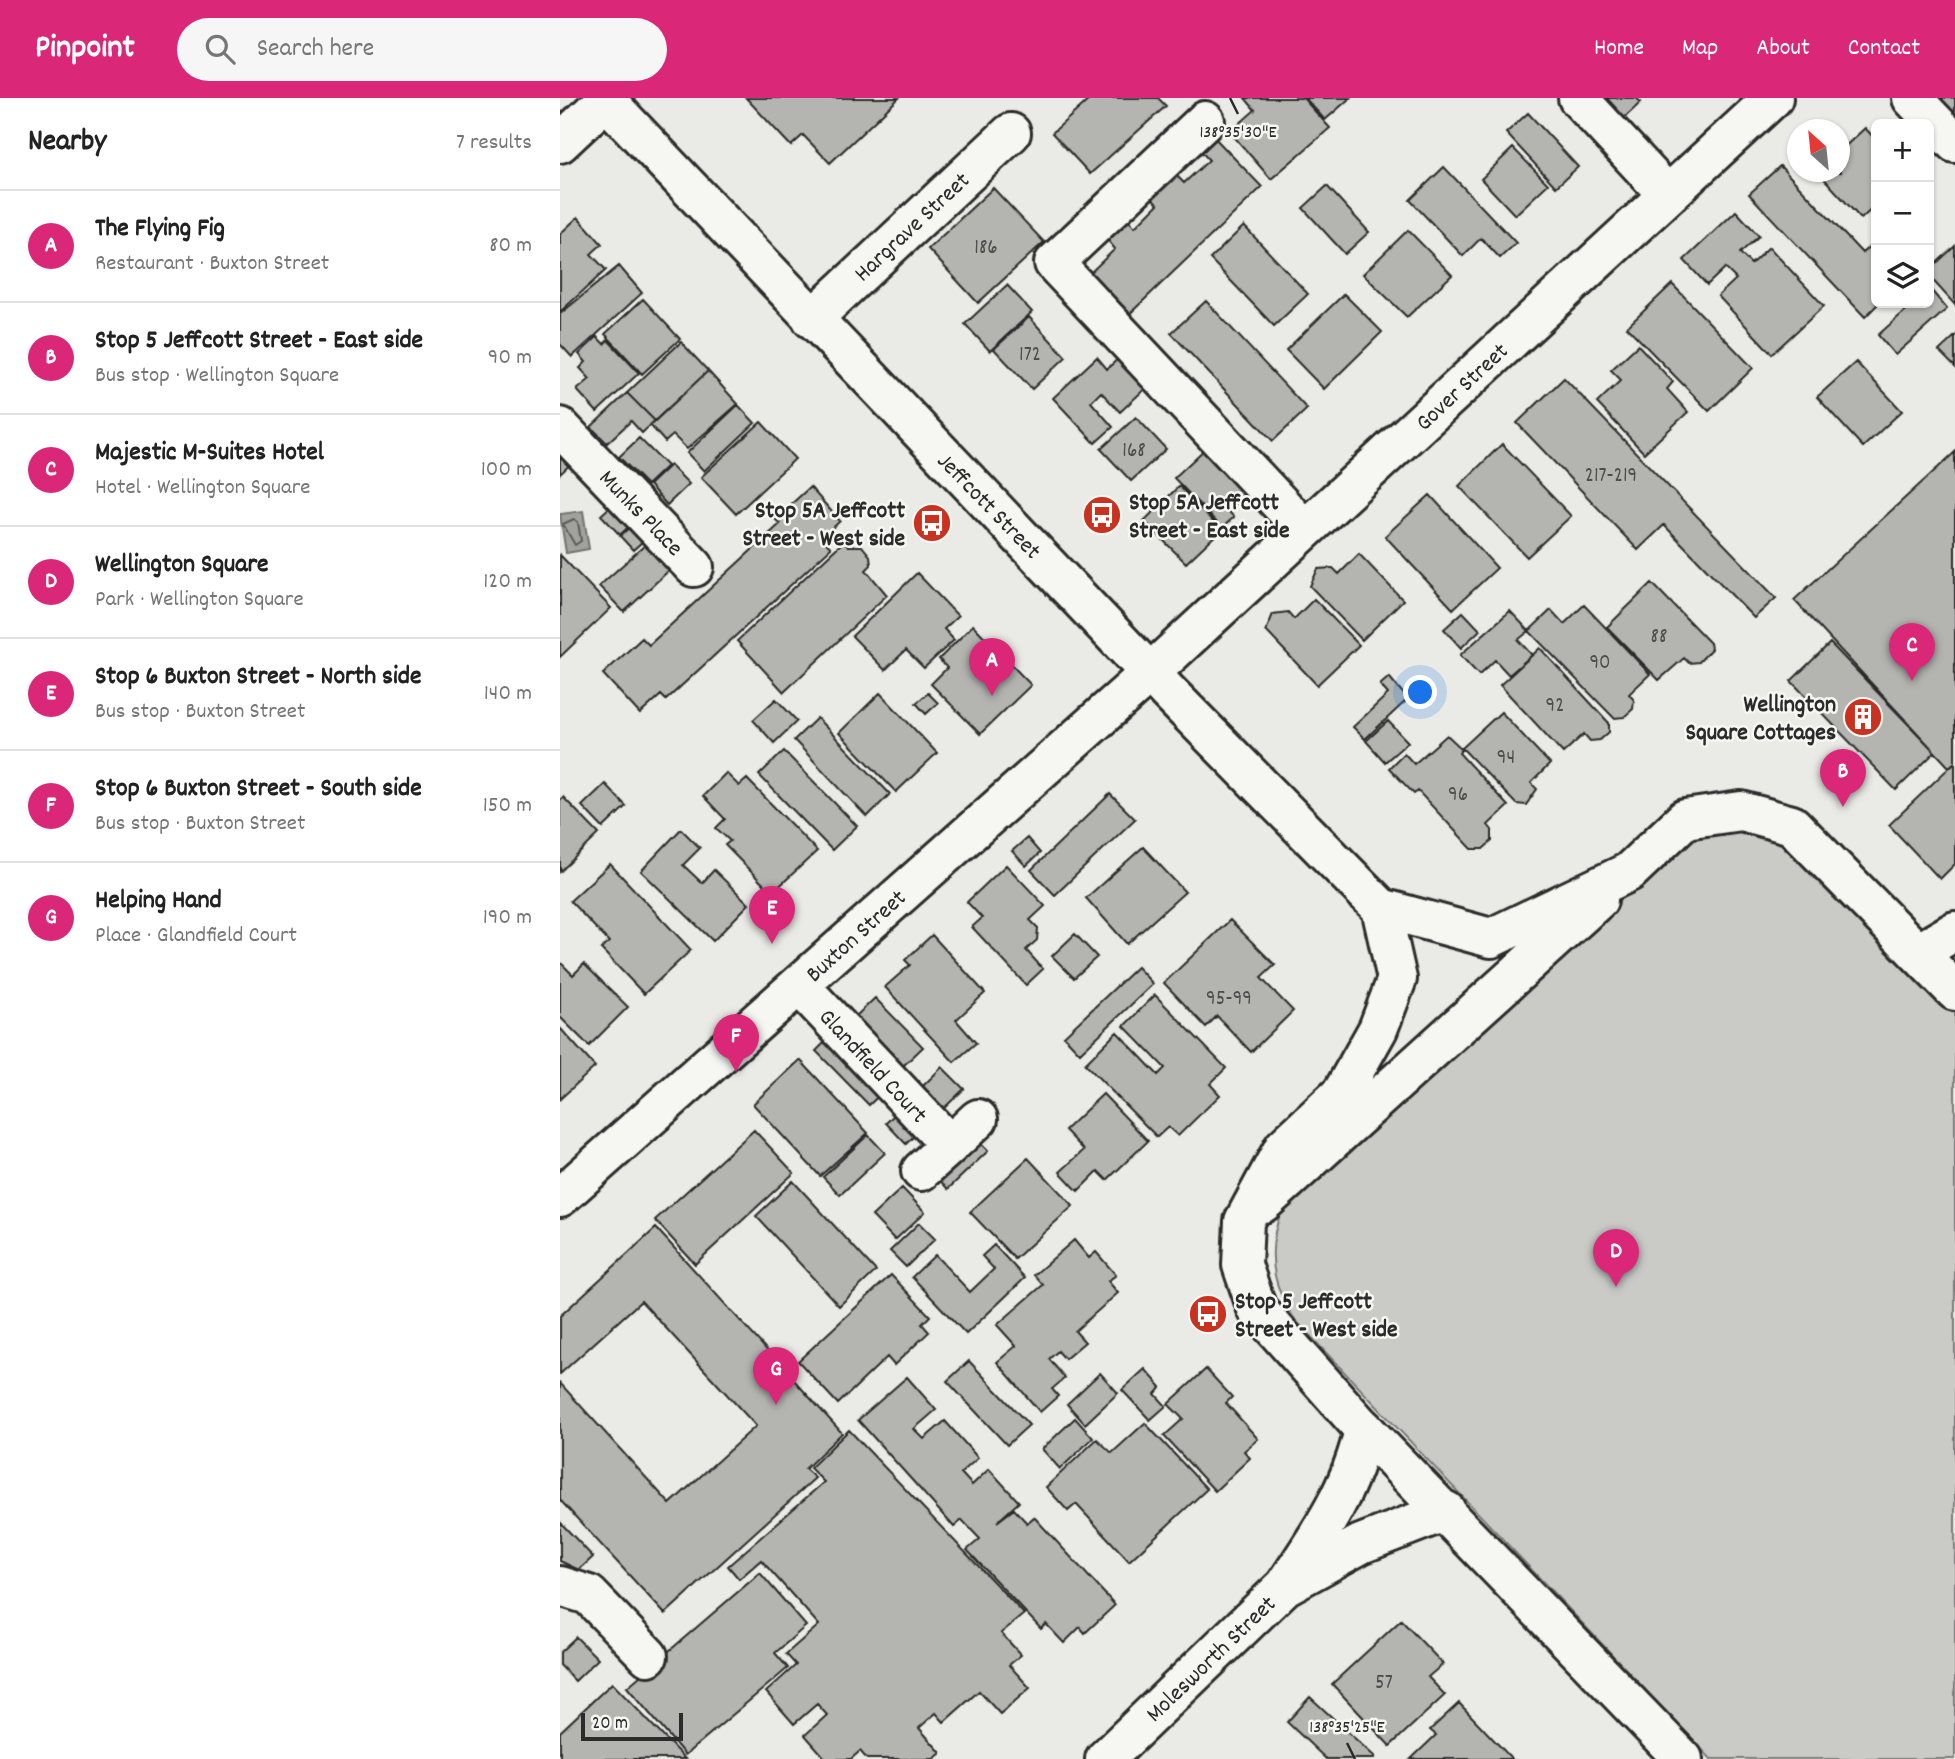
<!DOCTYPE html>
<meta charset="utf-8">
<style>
:root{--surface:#fff;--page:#f6f6f6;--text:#222;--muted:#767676;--line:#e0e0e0;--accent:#db2777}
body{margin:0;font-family:Dekko,sans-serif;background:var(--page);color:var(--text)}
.controls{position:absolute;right:21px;top:21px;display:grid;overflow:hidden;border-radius:10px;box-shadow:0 2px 5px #0004}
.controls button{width:63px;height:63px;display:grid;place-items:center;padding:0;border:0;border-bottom:2px solid var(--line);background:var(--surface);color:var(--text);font:35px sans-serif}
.compass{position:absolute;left:1227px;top:21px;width:63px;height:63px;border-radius:50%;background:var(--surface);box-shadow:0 2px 5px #0004;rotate:333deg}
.scale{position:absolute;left:21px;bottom:18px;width:102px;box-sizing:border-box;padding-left:7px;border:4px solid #2b2b2b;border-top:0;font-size:19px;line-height:24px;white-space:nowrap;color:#2b2b2b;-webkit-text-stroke:5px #f6f6f2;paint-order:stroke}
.you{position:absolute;left:861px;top:595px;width:24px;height:24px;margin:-18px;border:5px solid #fff;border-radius:50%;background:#1a73e8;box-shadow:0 0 0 10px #1a73e833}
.badge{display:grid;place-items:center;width:46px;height:46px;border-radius:50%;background:var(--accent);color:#fff;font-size:23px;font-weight:700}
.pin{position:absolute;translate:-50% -58px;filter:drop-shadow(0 2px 4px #0008)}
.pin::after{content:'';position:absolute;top:37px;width:24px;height:21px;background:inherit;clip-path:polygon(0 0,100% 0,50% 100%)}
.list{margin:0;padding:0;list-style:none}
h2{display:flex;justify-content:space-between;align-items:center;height:91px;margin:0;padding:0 28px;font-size:30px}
h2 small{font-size:23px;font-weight:400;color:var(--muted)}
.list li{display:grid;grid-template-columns:46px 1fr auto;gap:21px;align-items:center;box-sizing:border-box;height:112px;padding:0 28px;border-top:2px solid var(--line)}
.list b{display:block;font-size:26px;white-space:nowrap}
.list p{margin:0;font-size:23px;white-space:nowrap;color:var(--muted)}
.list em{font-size:23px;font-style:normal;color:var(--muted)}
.icon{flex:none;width:38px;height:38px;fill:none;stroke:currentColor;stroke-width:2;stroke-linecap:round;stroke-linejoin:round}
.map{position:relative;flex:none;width:1395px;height:1661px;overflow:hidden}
header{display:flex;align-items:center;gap:42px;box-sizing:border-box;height:98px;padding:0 35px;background:var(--accent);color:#fff}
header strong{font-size:33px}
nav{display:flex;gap:38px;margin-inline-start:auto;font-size:24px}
.search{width:490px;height:63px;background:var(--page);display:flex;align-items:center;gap:18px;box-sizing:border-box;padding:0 24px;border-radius:38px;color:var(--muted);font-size:26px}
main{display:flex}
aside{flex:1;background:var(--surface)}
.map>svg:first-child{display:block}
.green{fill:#cacac7;stroke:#7a7a79;stroke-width:2}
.water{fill:#a1a19e;stroke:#727270;stroke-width:2}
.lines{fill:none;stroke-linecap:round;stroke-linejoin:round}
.shore{stroke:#5a5a59;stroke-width:2}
.building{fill:#b4b4b1;stroke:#2b2b2b;stroke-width:2}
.minor-casing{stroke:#2b2b2b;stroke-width:44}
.major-casing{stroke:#2b2b2b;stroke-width:44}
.minor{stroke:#f6f6f2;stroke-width:38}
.major{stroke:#f6f6f2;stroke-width:38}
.ticks{fill:none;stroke:#2b2b2b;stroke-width:2.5}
.labels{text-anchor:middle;stroke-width:5;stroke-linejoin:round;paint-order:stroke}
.number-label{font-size:21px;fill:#4d4d4c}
.street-label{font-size:24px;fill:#2b2b2b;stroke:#f6f6f2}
.poi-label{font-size:24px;font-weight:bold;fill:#2b2b2b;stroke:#f6f6f2;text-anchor:start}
.ticks-label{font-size:18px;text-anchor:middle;fill:#2b2b2b;stroke:#f6f6f2;stroke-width:5;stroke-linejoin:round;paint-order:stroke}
</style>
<header>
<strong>Pinpoint</strong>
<div class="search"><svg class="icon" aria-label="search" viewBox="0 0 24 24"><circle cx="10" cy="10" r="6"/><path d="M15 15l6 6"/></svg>Search here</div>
<nav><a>Home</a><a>Map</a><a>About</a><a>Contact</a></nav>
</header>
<main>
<aside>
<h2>Nearby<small>7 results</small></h2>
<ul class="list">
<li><span class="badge">A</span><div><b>The Flying Fig</b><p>Restaurant · Buxton Street</p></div><em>80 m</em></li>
<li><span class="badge">B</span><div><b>Stop 5 Jeffcott Street - East side</b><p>Bus stop · Wellington Square</p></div><em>90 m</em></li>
<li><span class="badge">C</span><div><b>Majestic M-Suites Hotel</b><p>Hotel · Wellington Square</p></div><em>100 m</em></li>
<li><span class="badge">D</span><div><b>Wellington Square</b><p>Park · Wellington Square</p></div><em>120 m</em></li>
<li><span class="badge">E</span><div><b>Stop 6 Buxton Street - North side</b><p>Bus stop · Buxton Street</p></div><em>140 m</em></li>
<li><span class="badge">F</span><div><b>Stop 6 Buxton Street - South side</b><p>Bus stop · Buxton Street</p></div><em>150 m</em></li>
<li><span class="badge">G</span><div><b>Helping Hand</b><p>Place · Glandfield Court</p></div><em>190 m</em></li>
</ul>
</aside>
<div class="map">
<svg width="1395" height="1661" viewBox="0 0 1395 1661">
<rect width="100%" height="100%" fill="#eaeae6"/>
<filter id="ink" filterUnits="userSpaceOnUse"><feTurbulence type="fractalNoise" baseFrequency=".0143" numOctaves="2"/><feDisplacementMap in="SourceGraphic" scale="14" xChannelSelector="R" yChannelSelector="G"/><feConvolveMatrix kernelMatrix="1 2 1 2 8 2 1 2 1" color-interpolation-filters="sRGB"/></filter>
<g filter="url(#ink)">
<path class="green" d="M1140,729L1220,733L1395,911V1661H1151L736,1223C710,1187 706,1149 723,1109L1102,752Z"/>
<path class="water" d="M23,413L29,451L6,455L0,416Z"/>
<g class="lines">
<path class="shore" d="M14,421L18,424L21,443L15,447L3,426Z"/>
</g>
<path class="building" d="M186,0H339L270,65L243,37L231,48Z
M531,0H598L606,8L530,76L492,35Z
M685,0H743L770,30L711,81L670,34L695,12Z
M745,0H790L765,22Z
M1039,0H1076L1081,4L1061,23Z
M1370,0H1395V37Z
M968,15L1018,69L996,89L946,35Z
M1305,30L1316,42V107L1301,121L1258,74H1280V53Z
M651,36L702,89L559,226L510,175L521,165L530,175L555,151L546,140L566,120L575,129L598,106L590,98L614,75L624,85L649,62L637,49Z
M953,50L988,86L955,117L921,81Z
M1220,68L1302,155L1310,148L1316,155V205H1319L1305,219L1189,96Z
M884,69L956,145L940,160L921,140L903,158L850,102Z
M767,88L809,134L785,156L743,110Z
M433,90L484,144L418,205L368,151Z
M1176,113L1199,138L1180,155L1191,166L1209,149L1264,208L1212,256L1158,198L1176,181L1165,170L1147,187L1124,162Z
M18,119L42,146L31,156L46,172L0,214V136Z
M684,128L748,196L714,228L650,161Z
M848,132L892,177L847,219L803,176Z
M1395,148V207L1369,178V172Z
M59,168L82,195L12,259L0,246V216Z
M1112,186L1193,270L1149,313L1067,229Z
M447,187L472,214L430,253L405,226Z
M1370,191L1387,211L1335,257L1318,237L1354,205H1369Z
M784,196L822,234L764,291L726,252Z
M83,201L120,241L82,276L45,236Z
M646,203L747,311L713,343L611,235Z
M469,219L506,259L472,291L434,251Z
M1395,238V269L1379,253Z
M37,239L44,246L48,242L79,275L37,314L17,292L30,281L20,270L26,264L19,256Z
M121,244L148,273L95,323L67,295Z
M1078,247L1113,284L1107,291L1128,314L1084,355L1037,305L1061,282L1051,272Z
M561,258L588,288L560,314L541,294L531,304L553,329L535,345L493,300L537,259L547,271Z
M1296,264L1342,313L1303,349L1257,299Z
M148,273L178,306L127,351L113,337L105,344L90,327Z
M1004,280L1216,500L1194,520L1104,427L1078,452L957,325Z
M67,295L95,323L82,335L71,323L47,345L31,329Z
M178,307L195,325L144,373L127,355Z
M576,319L606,351L571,383L541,351Z
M201,324L235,361L176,416L141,379Z
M79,340L107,368L87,387L59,359Z
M942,346L1011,418L967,459L899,388Z
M647,349L689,394L668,413L674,419L662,430L614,380Z
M0,350L13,364L0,376Z
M1395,354V664L1389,669L1234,502Z
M110,367L129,386L107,407L89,387Z
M619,388L661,432L626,465L584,423Z
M250,389L280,423L262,440L271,450L106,602L101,597L80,616L43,576L82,540L89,547L220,426L215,421Z
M63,397L82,416L60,437L41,417Z
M870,397L937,470L893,511L825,438Z
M81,419L94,433L73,452L60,438Z
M93,440L117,465L64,514L39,488Z
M284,443L288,448H302L310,458L311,467L306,472L327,497L224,594L177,543Z
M799,456L843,502L802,542L750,488L758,471L773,470L779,476Z
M0,457L51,510L0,559Z
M357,475L398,518L384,531L394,542L364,570L346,552L325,572L292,538Z
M1092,485L1150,545L1151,551L1139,564L1129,565L1124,560L1099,582L1047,529Z
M754,501L799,547L757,587L706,533L713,516L728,514L734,521Z
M1024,507L1090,576L1069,596L1074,602L1073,611L1064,619L1054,620L969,533L991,512L1004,526Z
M950,513L969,533L958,542L972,557L949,577L935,562L919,577L900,557Z
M903,514L920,532L901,550L884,531Z
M413,527L471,587L420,636L371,586L387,570L379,561Z
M1270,545L1375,654L1336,692L1231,583Z
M980,550L1049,625V634L1040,642L1030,643L1024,636L1003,655L940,587Z
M829,579L848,601L805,641L793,629L828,596L820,587Z
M320,595L377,655L336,694L279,635Z
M368,595L378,605L366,616L356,605Z
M216,601L237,623L214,645L193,622Z
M941,614L990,666L971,685L977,691L966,707L956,706L902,650Z
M257,620L330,696L307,719L234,642Z
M828,623L848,644L825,664L806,643Z
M887,637L902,651L899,655L948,708L928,727L932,732V743L923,751H912L858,693L854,696L829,670L844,655L854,666Z
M224,653L297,728L272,752L199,677Z
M1395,664V766L1380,781L1329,727Z
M166,675L179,688L187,681L257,753L212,795L165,747L170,743L156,730L165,721L143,698Z
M45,686L66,708L43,730L22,708Z
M550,696L575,721L495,797L471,772Z
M3,699L39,736L0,774V702Z
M121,731L140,750L123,767L142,785L154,772L189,806L153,843L81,773Z
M467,740L480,755L466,768L452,753Z
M583,749L625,794L567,846L526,800Z
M50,766L131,852L84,896L41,851L49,844L10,803Z
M446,767L485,808L470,822L478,830L477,842L466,852L483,871L466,887L412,829L422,820L407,804Z
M670,822L715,867L701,880L733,913L691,954L657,918L646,929L604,885Z
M515,836L537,859L514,880L492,858Z
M372,837L425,895L396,922L416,945L394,964L325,889L350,867L345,862Z
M0,864L13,877L24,866L68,909L29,948L0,919Z
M577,869L593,886L520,955L504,938Z
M595,897L666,970L650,986L660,997L618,1038L608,1029L597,1039L525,966L557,934L598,977L605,970L564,928Z
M315,900L363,949L343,968L295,919Z
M0,930L35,969L0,1001Z
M277,932L330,987L309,1007L256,953Z
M240,962L308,1035L260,1078L193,1006Z
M382,969L404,991L381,1013L360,991Z
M543,996L588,1043L547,1082L538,1073L518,1093L500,1074L524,1052L505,1032Z
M337,1014L357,1035L346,1046L326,1025Z
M194,1032L234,1075L135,1166L95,1122Z
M408,1033L428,1053L388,1091L368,1070Z
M308,1037L325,1055L280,1097L263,1079Z
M468,1060L513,1108L455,1161L410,1114Z
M233,1083L316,1173L279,1208L196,1118Z
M342,1090L365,1114L335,1142L312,1118Z
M359,1125L375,1141L346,1169L330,1153Z
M96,1130L282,1335L245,1371L255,1380L105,1516L0,1402V1285L110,1406L196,1328L81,1203L0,1276V1218Z
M514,1142L529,1160L536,1154L556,1177L548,1183L558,1195L515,1233L525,1244L505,1261L498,1253L489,1261L505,1280L492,1291L498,1298L480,1314L437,1264L456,1248L437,1227L483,1187L474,1177Z
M434,1147L465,1180L406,1236L352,1179L375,1157L410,1194L434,1171L422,1158Z
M331,1177L370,1218L362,1226L369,1234L334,1267L327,1259L278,1306L238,1263Z
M409,1263L469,1327L447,1347L387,1283Z
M585,1271L601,1289L595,1296L606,1308L590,1322L562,1292Z
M646,1271L672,1299L666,1305L698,1341L684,1353L690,1360L655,1393L604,1338L623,1321L608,1306Z
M540,1275L558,1295L525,1326L507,1306Z
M347,1279L376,1312L354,1331L364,1341L385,1323L418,1360L401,1375L412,1387L429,1371L459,1404L437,1424L454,1411L467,1425L474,1419L555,1507L525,1535L520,1529L504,1545L486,1526L481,1531L407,1452L420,1441L402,1422L394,1429L298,1322Z
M515,1320L533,1340L500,1371L482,1351Z
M585,1325L647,1391L569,1463L516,1406L508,1413L486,1389L537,1341L552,1355Z
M289,1332L464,1516L441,1535L461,1557L449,1567L470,1590L440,1616L419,1593L384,1624L376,1615L359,1630L381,1655L374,1661H307L300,1653L291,1661H266L245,1637L267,1617L257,1606L234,1626L206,1594L236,1567L226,1556L259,1527L201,1462L179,1481L168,1468L264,1384L250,1370Z
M0,1424L33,1459L19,1472L0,1463Z
M200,1475L246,1528L215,1555L228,1570L125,1657L67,1589Z
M841,1522L883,1566L868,1579L885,1597L830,1648L772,1586Z
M16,1539L38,1561L15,1583L0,1567V1554Z
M52,1585L125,1661H0V1634Z
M750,1599L815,1659L813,1661H766L727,1624Z
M899,1605L952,1661H851L876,1637L870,1632Z"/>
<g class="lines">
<g class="minor-casing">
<path id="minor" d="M1018,0L1108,97
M1352,0L1395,45
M645,23L494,165L745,432
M0,45L48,0
M252,221L451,35
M0,329L134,469
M1358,855L1395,833
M239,887L390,1047L361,1073
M390,1047L418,1021
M0,1099L590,575L1213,0
M804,1331C792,1390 758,1439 725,1488L801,1446L886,1413
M0,1488L29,1497L88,1558
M545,1661L725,1488"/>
</g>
<g class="major-casing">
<path id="major" d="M44,0L608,594L821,810L931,840L1069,774L1125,721L1181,713L1232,727L1395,893
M821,810L837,881L818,931L782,995L724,1049L684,1123L682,1167L697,1211L799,1326L1123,1661
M703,1105L1038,802"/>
</g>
<use href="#minor" class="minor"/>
<use href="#major" class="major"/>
</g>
</g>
<path class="ticks" d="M670,0L678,16M787,1645L795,1661"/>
<defs>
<g id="bus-disc" transform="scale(2.0125)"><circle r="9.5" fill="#c8321e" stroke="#f6f6f2"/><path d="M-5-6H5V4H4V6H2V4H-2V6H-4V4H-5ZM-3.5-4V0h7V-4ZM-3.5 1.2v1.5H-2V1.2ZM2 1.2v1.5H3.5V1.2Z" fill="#fff"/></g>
<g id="building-disc" transform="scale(2.0125)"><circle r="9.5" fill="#c8321e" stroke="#f6f6f2"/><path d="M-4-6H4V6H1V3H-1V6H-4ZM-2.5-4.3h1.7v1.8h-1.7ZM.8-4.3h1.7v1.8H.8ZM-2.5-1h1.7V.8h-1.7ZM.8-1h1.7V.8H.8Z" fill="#fff"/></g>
</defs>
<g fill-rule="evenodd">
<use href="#bus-disc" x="542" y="417"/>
<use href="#bus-disc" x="372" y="425"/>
<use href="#building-disc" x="1303" y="619"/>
<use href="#bus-disc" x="648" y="1216"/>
</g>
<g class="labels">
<g class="number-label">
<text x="426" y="155">186</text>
<text x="470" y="262">172</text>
<text x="574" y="358">168</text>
<text x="1051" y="383">217-219</text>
<text x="1099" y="544">88</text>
<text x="1040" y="570">90</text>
<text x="995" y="613">92</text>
<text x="946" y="665">94</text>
<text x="898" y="702">96</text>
<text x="669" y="906">95-99</text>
<text x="824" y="1590">57</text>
</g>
<g class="street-label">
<text transform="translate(351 128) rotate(-43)" y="8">Hargrave Street</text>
<text transform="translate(901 288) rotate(-43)" y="8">Gover Street</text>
<text transform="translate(430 407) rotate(46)" y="8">Jeffcott Street</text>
<text transform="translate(82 414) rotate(46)" y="8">Munks Place</text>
<text transform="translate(295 837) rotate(-42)" y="8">Buxton Street</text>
<text transform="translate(314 967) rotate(47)" y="8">Glandfield Court</text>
<text transform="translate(650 1560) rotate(-44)" y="8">Molesworth Street</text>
</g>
<g class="poi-label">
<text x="569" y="411">Stop 5A Jeffcott<tspan x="569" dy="28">Street - East side</tspan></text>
<text x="345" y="419" text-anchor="end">Stop 5A Jeffcott<tspan x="345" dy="28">Street - West side</tspan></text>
<text x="1276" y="613" text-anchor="end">Wellington<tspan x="1276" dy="28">Square Cottages</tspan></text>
<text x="675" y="1210">Stop 5 Jeffcott<tspan x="675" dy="28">Street - West side</tspan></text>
</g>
</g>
<g class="ticks-label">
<text x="678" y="39">138°35'30"E</text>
<text x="787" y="1634">138°35'25"E</text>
</g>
</svg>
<div class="controls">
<button>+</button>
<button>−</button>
<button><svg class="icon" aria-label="layers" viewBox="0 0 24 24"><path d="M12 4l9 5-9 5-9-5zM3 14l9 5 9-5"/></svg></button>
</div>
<svg class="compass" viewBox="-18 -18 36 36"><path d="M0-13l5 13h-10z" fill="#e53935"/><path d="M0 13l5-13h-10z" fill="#767676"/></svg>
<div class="scale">20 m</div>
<div class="you"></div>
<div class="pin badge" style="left:432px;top:598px">A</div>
<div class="pin badge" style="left:1283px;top:709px">B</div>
<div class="pin badge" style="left:1352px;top:583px">C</div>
<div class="pin badge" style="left:1056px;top:1189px">D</div>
<div class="pin badge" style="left:212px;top:846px">E</div>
<div class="pin badge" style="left:176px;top:974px">F</div>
<div class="pin badge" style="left:216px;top:1307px">G</div>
</div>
</main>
